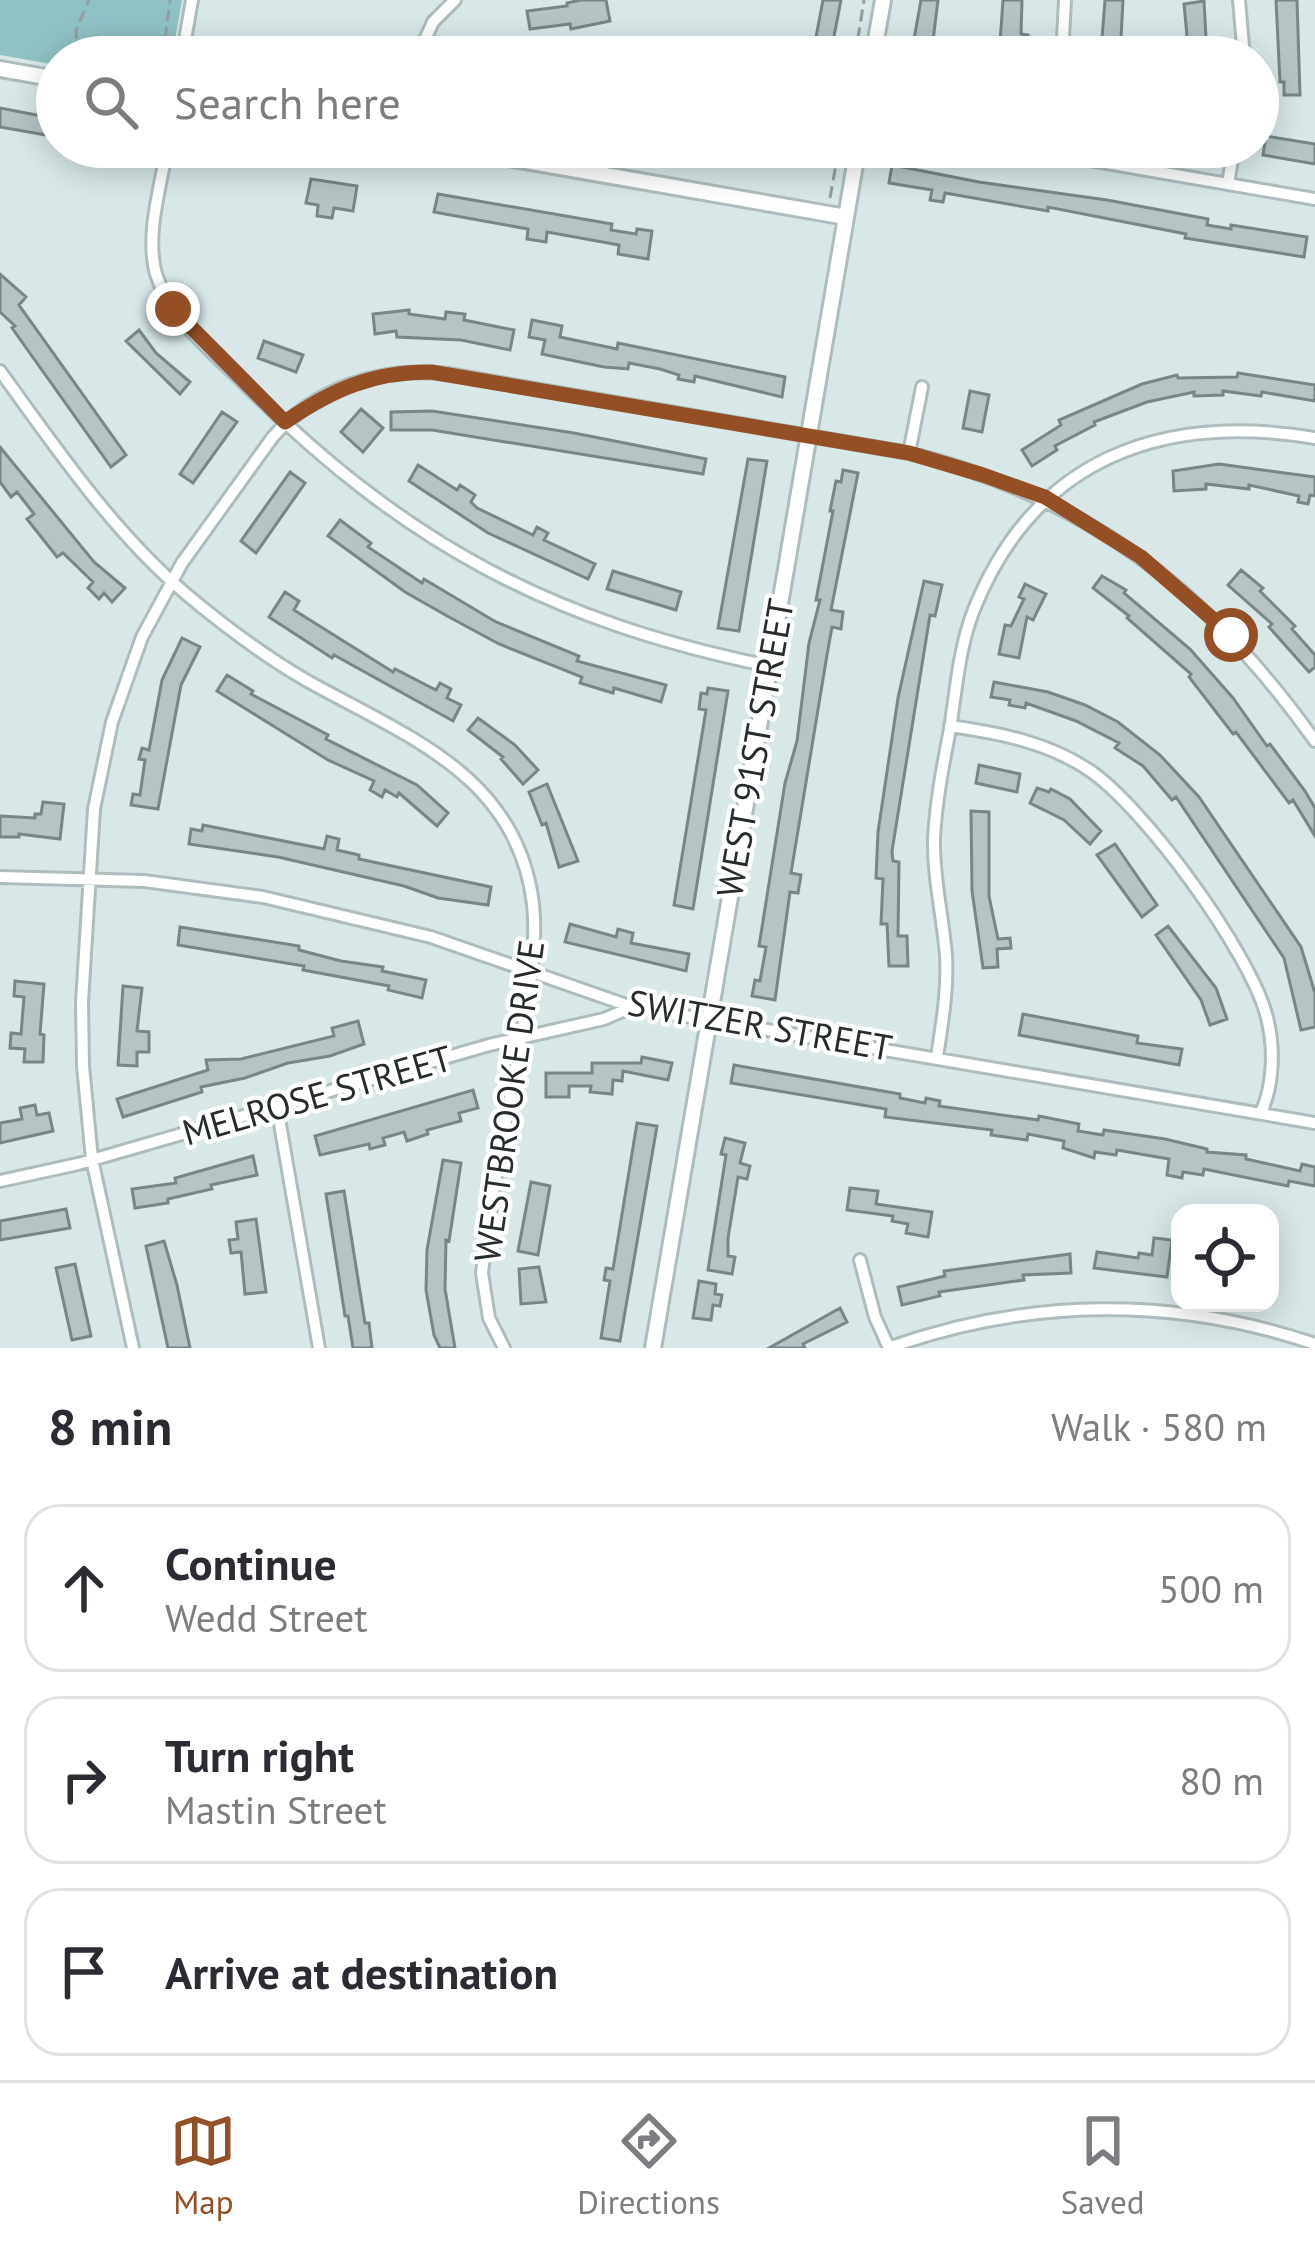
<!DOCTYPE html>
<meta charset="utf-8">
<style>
:root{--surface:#fff;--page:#f7f7f7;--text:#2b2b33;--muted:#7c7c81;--line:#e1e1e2;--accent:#944f24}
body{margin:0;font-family:"PT Sans",sans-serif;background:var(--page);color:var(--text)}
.controls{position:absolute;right:36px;bottom:36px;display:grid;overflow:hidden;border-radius:24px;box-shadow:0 6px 30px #0003}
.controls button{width:108px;height:108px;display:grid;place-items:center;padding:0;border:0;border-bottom:3px solid var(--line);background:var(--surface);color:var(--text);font:60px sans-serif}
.stop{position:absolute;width:36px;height:36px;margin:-27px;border:9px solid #944f24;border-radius:50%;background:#fff}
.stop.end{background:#944f24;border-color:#fff;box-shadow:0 3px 12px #0008}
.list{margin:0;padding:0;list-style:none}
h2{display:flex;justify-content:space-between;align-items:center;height:156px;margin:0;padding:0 48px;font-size:51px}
h2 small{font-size:39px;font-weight:400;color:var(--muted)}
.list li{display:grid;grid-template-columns:78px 1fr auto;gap:36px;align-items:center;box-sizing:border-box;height:168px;margin:0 24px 24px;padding:0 24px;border:3px solid var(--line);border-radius:36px}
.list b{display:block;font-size:45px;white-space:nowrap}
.list p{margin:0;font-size:39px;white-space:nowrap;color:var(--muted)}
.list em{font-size:39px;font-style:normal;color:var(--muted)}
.icon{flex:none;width:66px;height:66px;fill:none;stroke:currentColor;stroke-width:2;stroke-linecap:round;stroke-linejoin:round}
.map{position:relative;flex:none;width:1315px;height:1348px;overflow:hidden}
.search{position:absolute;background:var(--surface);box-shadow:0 6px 30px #0003;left:36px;right:36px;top:36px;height:132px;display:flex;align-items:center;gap:30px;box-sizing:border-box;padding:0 42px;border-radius:66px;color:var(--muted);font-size:45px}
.sheet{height:732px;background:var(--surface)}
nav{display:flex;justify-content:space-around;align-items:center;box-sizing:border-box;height:168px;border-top:3px solid var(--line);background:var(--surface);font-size:33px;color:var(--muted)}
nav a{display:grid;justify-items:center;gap:6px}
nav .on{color:var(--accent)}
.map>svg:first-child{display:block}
.green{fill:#90c2c5}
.building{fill:#b5c5c5;stroke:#778687;stroke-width:3}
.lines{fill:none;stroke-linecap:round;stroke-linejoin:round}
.minor-casing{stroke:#adbdbd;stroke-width:16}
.tertiary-casing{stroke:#adbdbd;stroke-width:20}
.path{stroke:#929e9f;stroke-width:3;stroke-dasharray:12 6;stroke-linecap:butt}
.minor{stroke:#fff;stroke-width:10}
.tertiary{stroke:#fff;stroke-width:14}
.route{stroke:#944f24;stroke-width:15}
.labels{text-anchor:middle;stroke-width:9;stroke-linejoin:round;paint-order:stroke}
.street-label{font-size:36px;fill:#262c2c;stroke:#fff}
</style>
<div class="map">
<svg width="1315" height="1348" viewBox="0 0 1315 1348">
<rect width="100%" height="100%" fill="#d8e8e9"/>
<path class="green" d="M0,0H182L172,57H57V65L0,55Z"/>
<path class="building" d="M581,0H606L610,21L571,29L570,24L530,29L527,11L567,6V3Z
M823,0H841L831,52L814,48Z
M921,0H938L931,57L911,56Z
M1003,0H1022L1021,34L1028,35L1026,53L1017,52V57H999Z
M1105,0H1123L1120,57H1103L1101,51Z
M1276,0H1297L1300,95H1284V82H1280Z
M1204,1L1207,57H1189L1184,4Z
M0,108L57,119V137L0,127Z
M1266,136L1315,144V164L1263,155Z
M892,165L979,182L1107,200L1208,219L1207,225L1231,229V225L1307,237L1304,257L1185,238L1186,234L1048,207V211L945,193L943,202L930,200L932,190L889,183Z
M311,179L357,186L353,211L334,208L332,218L317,216L318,205L306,203Z
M438,194L612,224L611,230L636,234L637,229L652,231L648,259L618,254L619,245L547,232L546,242L527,239L528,229L434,212Z
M0,274L26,297L19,305L126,455L111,467L12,328L15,326L0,312Z
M409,310V314L445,319L446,312L465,314L464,320L514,330L510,350L461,340L397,337L396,331L375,334L373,314Z
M532,320L562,326L560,337L617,349L618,343L785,377L782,397L695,376L694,382L678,379L679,375L660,369L629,363L628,369L604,367L542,354L545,340L529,337Z
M139,330L156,353L190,382L180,394L126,341Z
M264,341L303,355L296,372L258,358Z
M1238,373L1315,385V401L1262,392L1261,396L1223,391V395L1194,396V392L1147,402L1094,422L1095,425L1055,446L1057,450L1032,466L1022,450L1061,425L1059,420L1142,384L1177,375L1178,378L1237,377Z
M970,391L989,395L982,432L963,428Z
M361,409L383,428L363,452L341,432Z
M432,411L574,433L706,459L703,474L432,430H391V412Z
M222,412L237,422L193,483L180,474Z
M0,447L94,562L125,588L112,602L104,593L99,599L88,588L93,582L63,553L57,557L27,519L34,514L17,492L11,497L0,482Z
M748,459L767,461L739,631L718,628Z
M1219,464L1315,477V496L1310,495L1308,504L1298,502L1299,496L1249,485V489L1206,484V489L1174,491L1173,471Z
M418,465L457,490L460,485L475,495L471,502L477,508L533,535L537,527L548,533L544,540L595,564L588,579L488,533L409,481Z
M843,470L858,473L831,610L843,612L841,629L832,627L827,655L791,873L801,875L798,893L790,892L775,1000L752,996L755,980L760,981L766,947L759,946L785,783L797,741L809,643L820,600H816L833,511H830L836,481L841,482Z
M290,472L305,483L256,553L241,541Z
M340,520L371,543L368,547L422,583L424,579L496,622L579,656L577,661L666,685L661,702L614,688L613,693L580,683L582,677L499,644L449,617L405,592L328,536Z
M1241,570L1263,588L1260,591L1295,626L1292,629L1315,655V667L1309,672L1269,627L1272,624L1228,585Z
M613,571L681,592L676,610L607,589Z
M1102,576L1126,590L1124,593L1190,649L1233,698L1267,746L1270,744L1305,791L1315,808V836L1293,800L1289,803L1236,732L1233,734L1189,677L1191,674L1127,618L1129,616L1093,588Z
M924,581L942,585L935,616L930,615L892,851L893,861L899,862L898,936H907L908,966H889L887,924H881L883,879L876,878L878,832L898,698Z
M1025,584L1046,594L1033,620L1027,617L1019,658L999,654L1005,625L1011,626L1024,599L1019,597Z
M285,592L299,601L294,610L393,672L395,669L436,690L440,683L451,689L447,698L461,705L453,721L334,655L332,658L269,617Z
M182,638L200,647L181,685L158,809L131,805L133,794L140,795L145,760L139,759L142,748L149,750L162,680Z
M227,675L253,691L251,694L328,735L326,739L417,785L448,813L437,826L399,793L397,797L385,790L382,797L370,790L374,781L328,760L217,691Z
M994,682L1048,692L1085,705L1118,722L1160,755L1199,797L1301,947L1315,993V1027L1301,1030L1284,958L1176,797L1172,800L1143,766L1115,748L1119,743L1076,721L1026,703L1025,708L1009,705L1010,700L991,697Z
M708,688L728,691L693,909L674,905L706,710L699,709L701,693L707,694Z
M478,718L515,745L538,770L523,784L501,759L503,757L468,730Z
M979,765L1020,774L1017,792L976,783Z
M547,784L578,861L559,867L546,823L542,825L529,792Z
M1037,788L1049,792L1051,789L1070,799L1101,831L1090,844L1064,820L1030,803Z
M43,802L64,804L60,839L19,834V837H0V816L35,818V814H41Z
M971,811L989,812V896L998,939L1010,938L1011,948L997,949L998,967L983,968L972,891Z
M203,825L324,849L327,836L339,839L337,850L359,855V859L491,887L488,905L438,898L404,886L278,857L189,844L191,829L202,831Z
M1115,844L1157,905L1142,917L1097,855Z
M570,924L616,937L618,929L633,933L631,943L689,954L686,971L565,942Z
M1168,926L1216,988L1227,1019L1210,1025L1201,1000L1156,935Z
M180,927L299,946V950L341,961L383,967L382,971L426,980L422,998L388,990L389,986L303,970L304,966L178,945Z
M15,981L44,984L40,1034L44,1035L43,1062H24L25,1049L10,1048L11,1033L21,1034L24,997L14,996Z
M123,986L142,988L137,1031L149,1032V1052H137V1066L118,1065Z
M1023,1014L1138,1036L1137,1043L1182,1049L1179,1065L1019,1035Z
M358,1021L364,1044L330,1056L288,1063L245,1078L201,1087L202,1092L123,1117L117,1099L208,1070L206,1060L241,1059L334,1036L332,1028Z
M642,1057L672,1063L668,1080L623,1071L622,1081L613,1080L612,1094L590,1092L591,1086H569V1097H546V1073H592V1063H641Z
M734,1065L900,1094V1098L925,1103L926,1098L940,1101L939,1106L1038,1120L1039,1116L1079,1124L1078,1131L1103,1135L1104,1130L1165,1139L1207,1149V1152L1246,1155V1159L1300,1171L1302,1164L1315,1167V1186L1289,1181L1288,1186L1204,1169L1203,1175L1183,1172L1182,1178L1167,1175L1169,1159L1117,1150L1116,1155L1095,1152L1094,1158L1063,1148L1064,1141L1028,1134L1027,1140L991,1135L992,1130L885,1117L886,1109L731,1083Z
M473,1090L478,1108L459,1113L461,1121L427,1130L428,1134L407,1141L404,1132L383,1138L385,1145L370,1149L369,1144L320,1155L315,1136Z
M35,1105L37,1115L49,1113L53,1131L0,1143V1123L22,1119L20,1108Z
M637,1123L657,1126L620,1341L601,1338L610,1281L604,1280L606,1268L613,1269Z
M725,1138L745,1143L740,1163L750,1166L747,1179L738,1177L728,1238V1256L735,1257L732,1274L708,1270L726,1155L721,1154Z
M253,1156L257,1175L211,1185L212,1189L168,1199V1203L135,1208L132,1189L176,1183L175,1178Z
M443,1160L461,1163L449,1241L446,1240L445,1289L455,1348H440L434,1335L426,1290L427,1250Z
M531,1182L550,1186L538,1255L518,1251Z
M850,1188L878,1191L876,1204L932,1212L928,1237L906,1233L908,1224L892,1221L893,1216L847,1210Z
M344,1191L365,1323H369L372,1348H353L348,1316H345L326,1194Z
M66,1209L70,1228L0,1240V1221Z
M256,1219L266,1292L245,1294L241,1252L231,1253L229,1240L238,1239L236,1222Z
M1154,1238L1172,1240L1167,1277L1094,1268L1097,1252L1138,1258L1139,1253L1152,1255Z
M164,1241L177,1285L190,1348H168L146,1246Z
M1070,1254L1071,1273L1023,1275L1024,1280L939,1292L940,1296L902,1305L898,1287L945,1276L944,1271Z
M75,1264L91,1336L72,1340L56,1268Z
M539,1267L546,1302L521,1304L519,1269Z
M699,1281L716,1284L715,1294L722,1295L720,1306L713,1305L711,1320L693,1318Z
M840,1308L847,1322L803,1344L805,1348H769Z"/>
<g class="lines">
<g class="minor-casing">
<path id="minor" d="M1239,0L1244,57
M182,57L192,0
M417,57L433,22L455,0
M1062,57L1065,0
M167,147C161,186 145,235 156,274C170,319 214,353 247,386C406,544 550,621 769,666
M1014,147L1315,199
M1228,184L1234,147
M0,371C57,449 112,531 186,594C223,625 263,655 304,679C404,736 517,773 533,904C538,953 527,1001 519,1049C506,1123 490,1198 482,1273L489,1318L504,1348
M909,453L922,387
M950,726C999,733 1047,742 1089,770C1145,808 1248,950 1266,1014C1275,1046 1274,1083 1261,1113
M0,877L144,881L263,897L431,937L632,1007L1315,1123
M937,1057C942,1023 948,990 946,956C943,917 933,878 934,838C936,801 943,765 950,729C956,690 959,649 973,612C1033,459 1161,412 1315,438
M277,1107L319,1348
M0,1181L78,1164L489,1045L604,1019L632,1007
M860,1260L875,1317L889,1348
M133,1348L92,1159L83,1066L82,1002L94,809L112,722L142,637L182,563L272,438C315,387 383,366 448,374L909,453C1090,498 1208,591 1315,741
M888,1348C1028,1298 1174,1296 1315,1344"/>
</g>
<g class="tertiary-casing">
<path id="tertiary" d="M873,57L883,0
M0,69L57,79
M445,147L846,217
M653,1348L858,147"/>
</g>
<path class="path" d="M77,57L76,30L89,0
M163,57L170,0
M855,57L864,0
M830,198L839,147"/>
<use href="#minor" class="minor"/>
<use href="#tertiary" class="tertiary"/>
</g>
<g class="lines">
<path class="route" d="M173,309L285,422C333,389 373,372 431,372L909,453L983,475L1045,497L1141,557L1231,635"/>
</g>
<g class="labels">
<g class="street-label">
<text transform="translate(755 748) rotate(-80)" y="13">WEST 91ST STREET</text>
<text transform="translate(760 1025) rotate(10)" y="13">SWITZER STREET</text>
<text transform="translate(317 1095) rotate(-16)" y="13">MELROSE STREET</text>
<text transform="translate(509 1101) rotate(-82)" y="13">WESTBROOKE DRIVE</text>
</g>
</g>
</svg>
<div class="controls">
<button><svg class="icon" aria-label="locate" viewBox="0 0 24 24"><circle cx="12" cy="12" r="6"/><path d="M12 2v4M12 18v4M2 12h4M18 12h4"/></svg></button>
</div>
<div class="stop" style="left:1231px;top:635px"></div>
<div class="stop end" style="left:173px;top:309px"></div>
<div class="search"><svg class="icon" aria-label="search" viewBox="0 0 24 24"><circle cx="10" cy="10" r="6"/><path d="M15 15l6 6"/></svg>Search here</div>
</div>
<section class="sheet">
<h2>8 min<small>Walk · 580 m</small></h2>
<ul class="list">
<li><svg class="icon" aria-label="ahead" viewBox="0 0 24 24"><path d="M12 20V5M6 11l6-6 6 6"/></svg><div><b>Continue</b><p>Wedd Street</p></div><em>500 m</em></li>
<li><svg class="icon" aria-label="right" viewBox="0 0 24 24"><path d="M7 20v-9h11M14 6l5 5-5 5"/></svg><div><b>Turn right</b><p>Mastin Street</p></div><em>80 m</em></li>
<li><svg class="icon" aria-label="arrive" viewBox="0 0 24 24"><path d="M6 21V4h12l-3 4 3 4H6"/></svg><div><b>Arrive at destination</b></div></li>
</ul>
</section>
<nav>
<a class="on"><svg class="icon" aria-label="map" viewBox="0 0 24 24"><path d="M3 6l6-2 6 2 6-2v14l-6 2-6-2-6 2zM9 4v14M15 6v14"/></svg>Map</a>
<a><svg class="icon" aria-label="directions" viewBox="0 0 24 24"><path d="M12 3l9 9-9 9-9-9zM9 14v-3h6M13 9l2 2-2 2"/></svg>Directions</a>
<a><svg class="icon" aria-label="saved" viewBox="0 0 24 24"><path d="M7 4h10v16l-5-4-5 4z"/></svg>Saved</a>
</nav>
